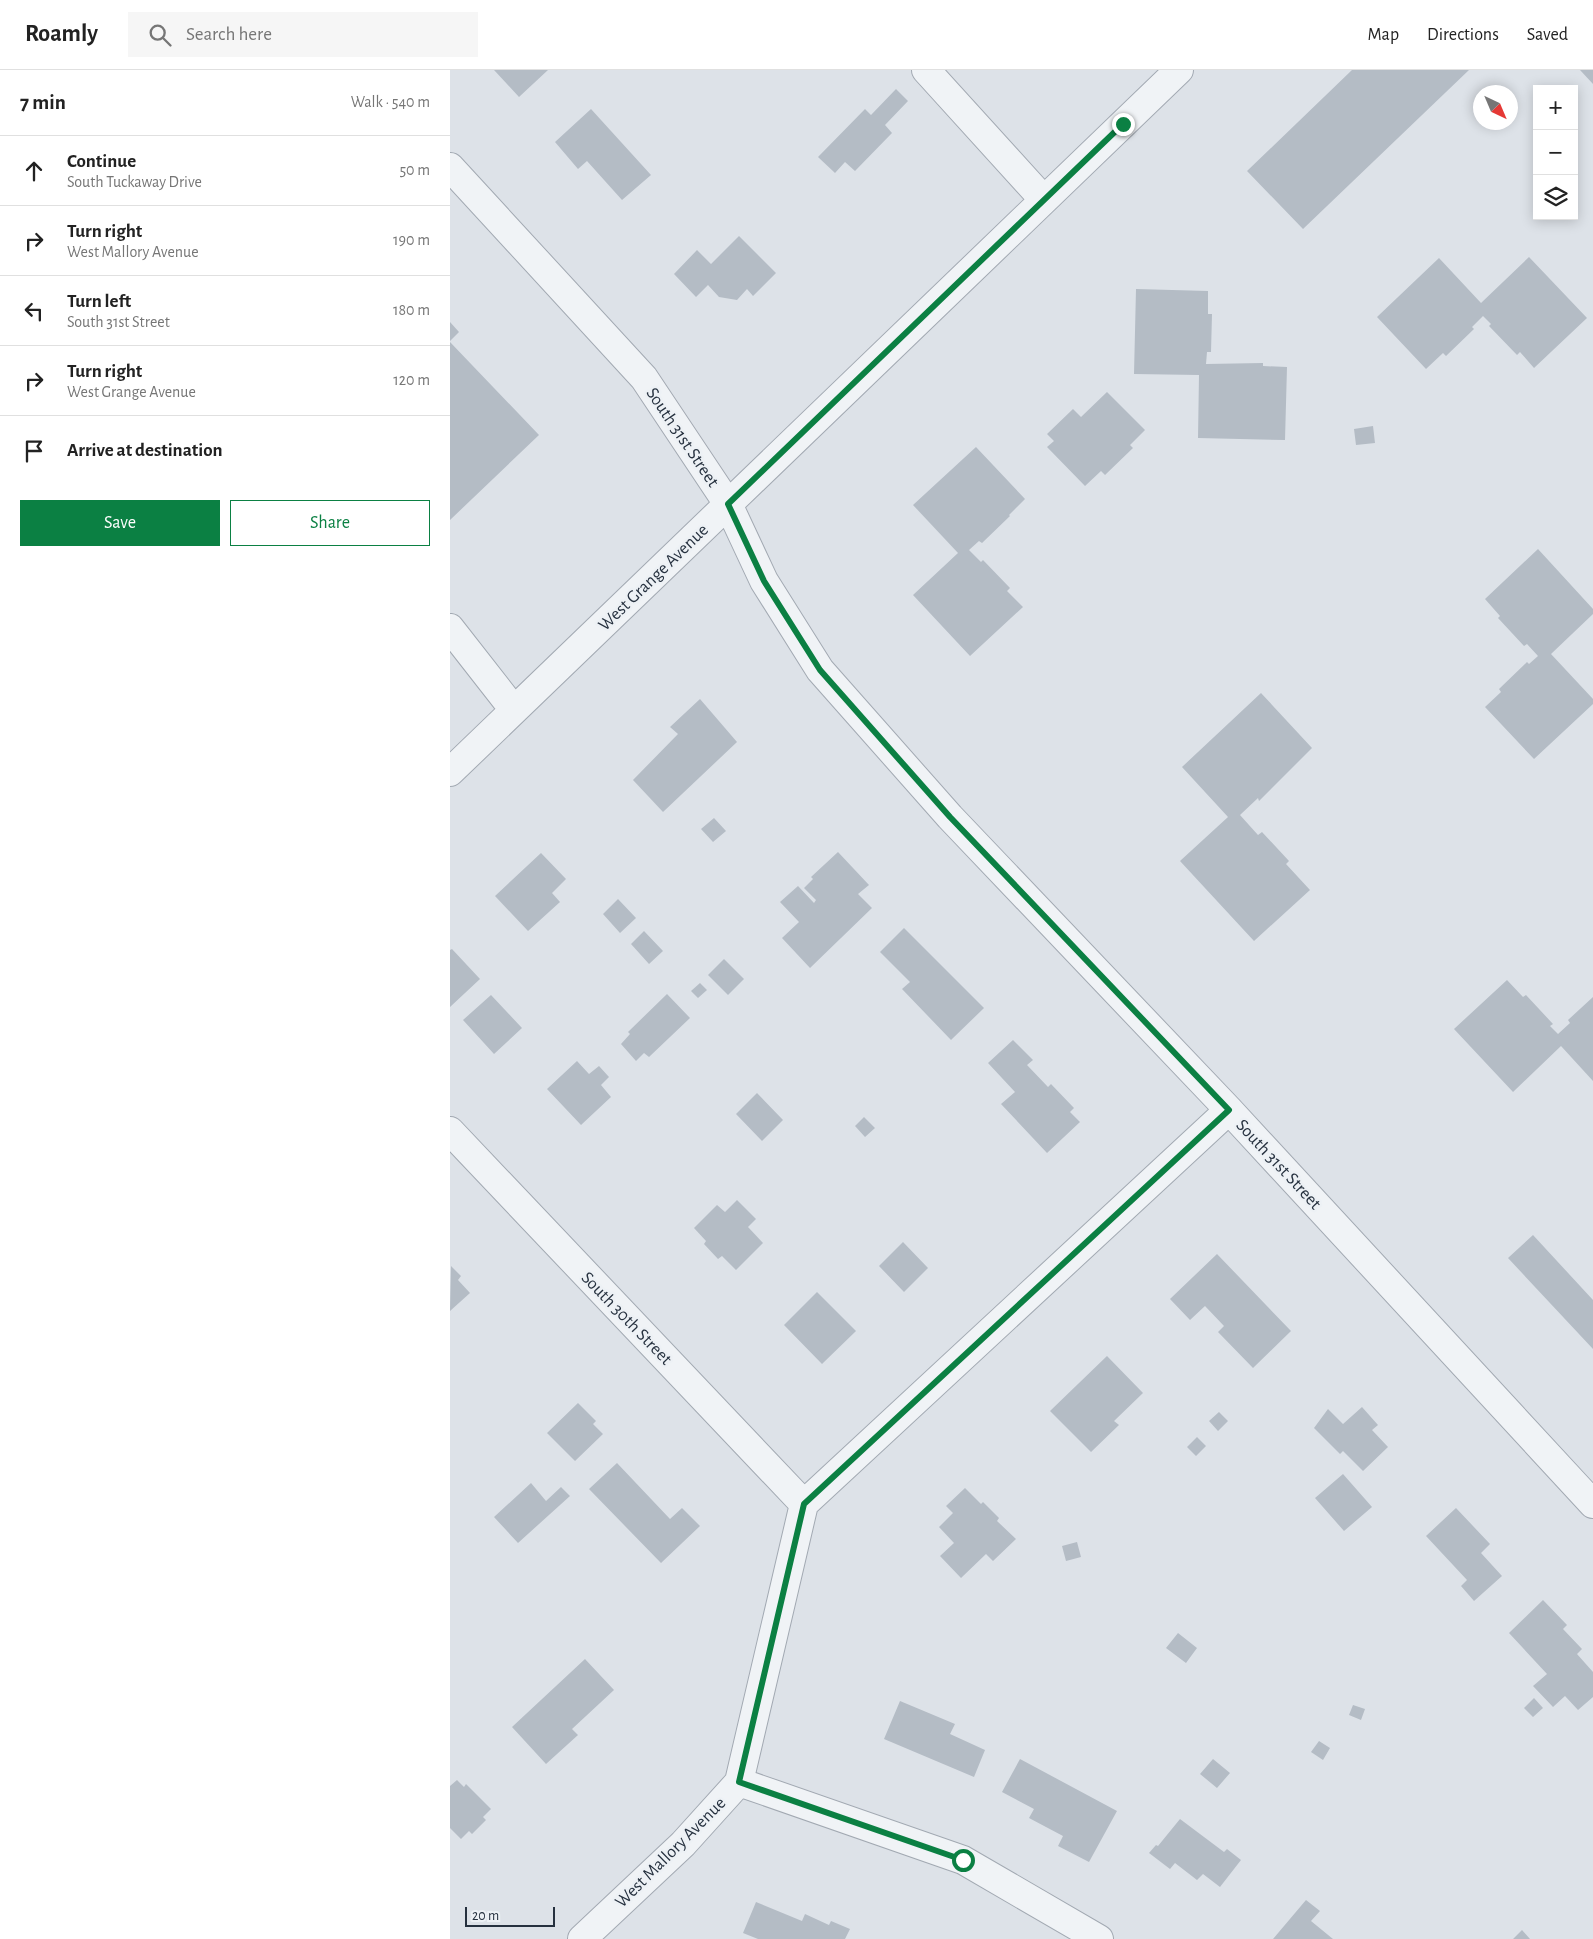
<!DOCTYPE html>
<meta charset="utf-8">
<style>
:root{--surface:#fff;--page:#f6f6f6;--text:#222;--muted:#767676;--line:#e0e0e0;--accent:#0b8043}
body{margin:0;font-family:"Alegreya Sans",sans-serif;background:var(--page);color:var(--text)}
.controls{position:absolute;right:15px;top:15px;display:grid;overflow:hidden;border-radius:0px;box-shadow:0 2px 12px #0003}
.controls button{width:45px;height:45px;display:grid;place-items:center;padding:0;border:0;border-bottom:1px solid var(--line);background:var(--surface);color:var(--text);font:25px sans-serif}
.compass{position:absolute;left:1023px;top:15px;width:45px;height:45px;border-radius:50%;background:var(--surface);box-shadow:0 2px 12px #0003;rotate:136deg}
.scale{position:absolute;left:15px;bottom:12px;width:90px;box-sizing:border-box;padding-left:5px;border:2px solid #26313f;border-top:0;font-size:14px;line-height:18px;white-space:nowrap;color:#26313f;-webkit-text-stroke:4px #edf1f5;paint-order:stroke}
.stop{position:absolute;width:15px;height:15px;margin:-11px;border:4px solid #0b8043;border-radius:50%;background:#fff}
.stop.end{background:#0b8043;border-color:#fff;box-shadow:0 1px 5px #0008}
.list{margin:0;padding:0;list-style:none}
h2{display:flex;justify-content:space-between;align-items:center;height:65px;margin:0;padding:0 20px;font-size:21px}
h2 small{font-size:16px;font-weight:400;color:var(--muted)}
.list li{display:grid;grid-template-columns:32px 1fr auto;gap:15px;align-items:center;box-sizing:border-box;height:70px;padding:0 20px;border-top:1px solid var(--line)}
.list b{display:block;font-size:19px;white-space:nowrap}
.list p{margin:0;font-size:16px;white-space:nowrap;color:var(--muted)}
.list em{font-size:16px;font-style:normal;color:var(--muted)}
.actions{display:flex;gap:10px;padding:15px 20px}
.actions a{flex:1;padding:11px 0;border:1px solid var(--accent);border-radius:0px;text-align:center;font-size:18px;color:var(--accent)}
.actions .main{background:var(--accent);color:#fff}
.icon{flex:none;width:28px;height:28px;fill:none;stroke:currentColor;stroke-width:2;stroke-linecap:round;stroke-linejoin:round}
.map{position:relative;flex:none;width:1143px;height:1869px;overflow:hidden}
header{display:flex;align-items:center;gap:30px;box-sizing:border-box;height:70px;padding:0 25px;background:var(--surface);border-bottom:1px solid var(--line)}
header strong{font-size:24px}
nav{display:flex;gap:28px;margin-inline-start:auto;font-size:18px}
.search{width:350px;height:45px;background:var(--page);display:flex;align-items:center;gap:12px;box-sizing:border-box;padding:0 18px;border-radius:0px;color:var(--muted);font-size:19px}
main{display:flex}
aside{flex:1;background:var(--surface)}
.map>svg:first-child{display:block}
.building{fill:#b4bcc5}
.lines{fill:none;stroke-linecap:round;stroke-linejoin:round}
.minor-casing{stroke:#a2a9b2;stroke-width:30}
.minor{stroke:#f0f3f6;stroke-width:28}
.route{stroke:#0b8043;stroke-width:6}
.labels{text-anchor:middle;stroke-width:5;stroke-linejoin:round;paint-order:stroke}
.street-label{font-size:18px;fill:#26313f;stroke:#edf1f5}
</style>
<header>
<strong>Roamly</strong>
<div class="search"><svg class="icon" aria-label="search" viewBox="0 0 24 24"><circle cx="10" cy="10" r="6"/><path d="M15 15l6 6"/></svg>Search here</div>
<nav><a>Map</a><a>Directions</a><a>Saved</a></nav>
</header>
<main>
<aside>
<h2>7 min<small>Walk · 540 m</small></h2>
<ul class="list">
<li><svg class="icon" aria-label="ahead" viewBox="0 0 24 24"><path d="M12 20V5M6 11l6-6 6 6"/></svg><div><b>Continue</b><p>South Tuckaway Drive</p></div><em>50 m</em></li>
<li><svg class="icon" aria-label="right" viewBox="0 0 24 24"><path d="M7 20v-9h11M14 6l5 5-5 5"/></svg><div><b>Turn right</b><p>West Mallory Avenue</p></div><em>190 m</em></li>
<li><svg class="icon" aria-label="left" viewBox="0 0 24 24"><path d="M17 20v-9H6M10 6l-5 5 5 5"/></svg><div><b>Turn left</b><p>South 31st Street</p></div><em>180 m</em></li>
<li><svg class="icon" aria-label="right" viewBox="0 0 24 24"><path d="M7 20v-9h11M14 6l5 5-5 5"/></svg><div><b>Turn right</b><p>West Grange Avenue</p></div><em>120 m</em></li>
<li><svg class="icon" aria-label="arrive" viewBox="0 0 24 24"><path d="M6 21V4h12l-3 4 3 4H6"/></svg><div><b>Arrive at destination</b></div></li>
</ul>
<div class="actions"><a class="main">Save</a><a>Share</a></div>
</aside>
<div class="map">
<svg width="1143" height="1869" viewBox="0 0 1143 1869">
<rect width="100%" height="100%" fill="#dde2e8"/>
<path class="building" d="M44,0H98L69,27Z
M902,0H1019L853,159L797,101Z
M1130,0H1143V14Z
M446,19L458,31L435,55L442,63L405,101L395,92L385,103L368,87L415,39L421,45Z
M141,39L201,105L172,130L137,91L128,99L105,72Z
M289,166L326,203L303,226L297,219L287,230L269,227L258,215L246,227L224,204L247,180L261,194Z
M1079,187L1137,248L1084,298L1070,282L1067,285L1039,256L1041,254L1033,246L1022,257L1024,259L996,286L993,283L976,299L927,247L989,188L1031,233Z
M686,219L758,221V244H762L761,282H757L756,294L813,293V296L837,297L835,370L748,368L749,305L684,304Z
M0,252L9,262L0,271Z
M0,272L89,365L0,450Z
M657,322L695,360L680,375L683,378L655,405L651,401L635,416L597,377L604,371L597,364L623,339L631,347Z
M923,356L925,373L906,375L904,359Z
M526,377L575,429L559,445L560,446L532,473L529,471L519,480L531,492L533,490L560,518L557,521L573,537L520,586L463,525L508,483L463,435Z
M1088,479L1143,539V544L1101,584L1143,629V634L1084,689L1035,637L1051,622L1049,619L1077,592L1079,594L1088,586L1077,574L1074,576L1048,548L1050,546L1035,529Z
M811,623L862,678L809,731L808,728L790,745L808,765L812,762L839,791L836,794L860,820L804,871L730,791L778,747L732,697Z
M250,629L287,672L213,742L183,710L228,664L220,657Z
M264,748L276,761L263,772L251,759Z
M388,782L419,815L408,824L422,838L360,898L332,868L349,852L330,832L348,816L364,833L366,830L354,818L363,809L361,807Z
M91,783L116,809L102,823L110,832L78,861L45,826Z
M168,829L186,848L170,863L153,844Z
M454,858L534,938L501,970L452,919L460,912L430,882Z
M194,861L213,881L199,894L181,874Z
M2,879L30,909L0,937V880Z
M274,889L294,909L278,925L258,905Z
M1057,910L1073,927L1076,925L1103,954L1100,956L1108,964L1120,953L1118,950L1143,927V1011L1111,976L1063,1022L1004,959Z
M250,913L257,920L248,928L241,921Z
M217,924L240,948L199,987L194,983L186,991L171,974L180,964L178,962Z
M41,925L72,958L44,984L13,950Z
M563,970L583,990L577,995L598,1017L601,1014L624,1038L620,1042L630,1052L597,1083L551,1034L565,1022L538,993Z
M127,991L139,1004L149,996L159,1007L151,1015L161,1027L131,1055L97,1019Z
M307,1023L333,1050L312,1071L286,1044Z
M414,1047L425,1058L415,1067L405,1056Z
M287,1130L306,1149L298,1157L313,1173L286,1200L272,1186L268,1189L254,1174L256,1171L244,1158L267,1135L275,1142Z
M1083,1165L1143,1230V1279L1058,1188Z
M453,1172L478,1198L454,1222L429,1196Z
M767,1184L841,1261L803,1298L768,1262L774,1256L755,1236L740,1250L720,1229Z
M1,1196L11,1206L8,1210L20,1223L0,1241Z
M367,1222L406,1261L372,1294L334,1255Z
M657,1286L693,1323L664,1351L669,1355L641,1382L600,1341Z
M128,1333L146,1351L143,1354L153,1364L125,1391L97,1363Z
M912,1337L928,1355L922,1360L938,1377L913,1401L893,1381L890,1384L864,1358L878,1339L893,1354Z
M769,1342L778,1351L768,1361L759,1351Z
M747,1367L756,1376L746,1386L737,1377Z
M167,1393L220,1449L232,1438L250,1456L211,1493L139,1419Z
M893,1404L922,1437L894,1461L865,1428Z
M81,1413L96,1431L111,1417L120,1426L68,1473L44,1447Z
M515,1418L531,1434L533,1432L549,1448L547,1451L566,1469L543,1491L536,1484L511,1508L490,1486L504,1473L489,1457L503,1443L496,1436Z
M1006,1438L1040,1474L1031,1483L1052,1506L1024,1531L1011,1516L1017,1510L976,1466Z
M627,1472L631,1487L616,1491L612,1476Z
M1093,1530L1117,1555L1113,1559L1132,1579L1127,1584L1143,1602V1627L1128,1640L1115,1626L1103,1637L1083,1616L1097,1604L1059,1563Z
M728,1563L747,1578L736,1593L716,1578Z
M135,1589L164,1620L122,1659L128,1665L96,1694L62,1657Z
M1084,1628L1093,1638L1083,1647L1074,1638Z
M450,1631L505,1654L500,1664L535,1680L524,1707L434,1669Z
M903,1635L915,1639L911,1650L899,1645Z
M869,1671L880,1678L873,1690L861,1682Z
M570,1689L667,1741L639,1792L608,1776L613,1766L579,1748L584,1739L552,1722Z
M763,1689L780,1703L767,1718L750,1704Z
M7,1710L14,1717L16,1714L41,1739L33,1747L36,1750L22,1764L19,1761L11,1769L0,1758V1716Z
M730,1749L774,1782L777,1779L791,1790L770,1817L753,1804L747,1810L725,1793L720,1799L699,1783L706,1775L708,1776Z
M856,1830L870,1841L861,1851L883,1869H823Z
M306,1832L352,1851L355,1844L379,1855L381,1851L400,1859L395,1869H308L293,1863Z
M1072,1860L1080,1869H1063Z"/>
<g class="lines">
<g class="minor-casing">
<path id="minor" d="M476,0L594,130
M0,97L194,308L278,434L314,511L370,600L500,747L779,1040L1143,1434
M0,558L64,640
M0,702L729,0
M0,1061L354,1434
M289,1712L513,1790L649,1869
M132,1869L233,1774L289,1712L354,1434L779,1040"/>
</g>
<use href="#minor" class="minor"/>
</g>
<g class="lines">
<path class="route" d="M513,1790L289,1712L354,1434L779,1040L500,747L370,600L314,511L278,434L673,54"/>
</g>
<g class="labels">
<g class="street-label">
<text transform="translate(233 367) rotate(56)" y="6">South 31st Street</text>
<text transform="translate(203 507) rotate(-44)" y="6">West Grange Avenue</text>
<text transform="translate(829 1094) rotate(47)" y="6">South 31st Street</text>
<text transform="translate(177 1248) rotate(46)" y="6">South 30th Street</text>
<text transform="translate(220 1782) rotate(-45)" y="6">West Mallory Avenue</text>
</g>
</g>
</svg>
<div class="controls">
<button>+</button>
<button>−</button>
<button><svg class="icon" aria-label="layers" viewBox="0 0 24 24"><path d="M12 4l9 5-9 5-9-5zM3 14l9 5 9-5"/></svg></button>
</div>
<svg class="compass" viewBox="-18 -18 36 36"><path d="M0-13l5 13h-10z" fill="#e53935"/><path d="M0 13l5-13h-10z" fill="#767676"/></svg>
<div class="scale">20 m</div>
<div class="stop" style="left:513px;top:1790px"></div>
<div class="stop end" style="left:673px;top:54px"></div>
</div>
</main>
